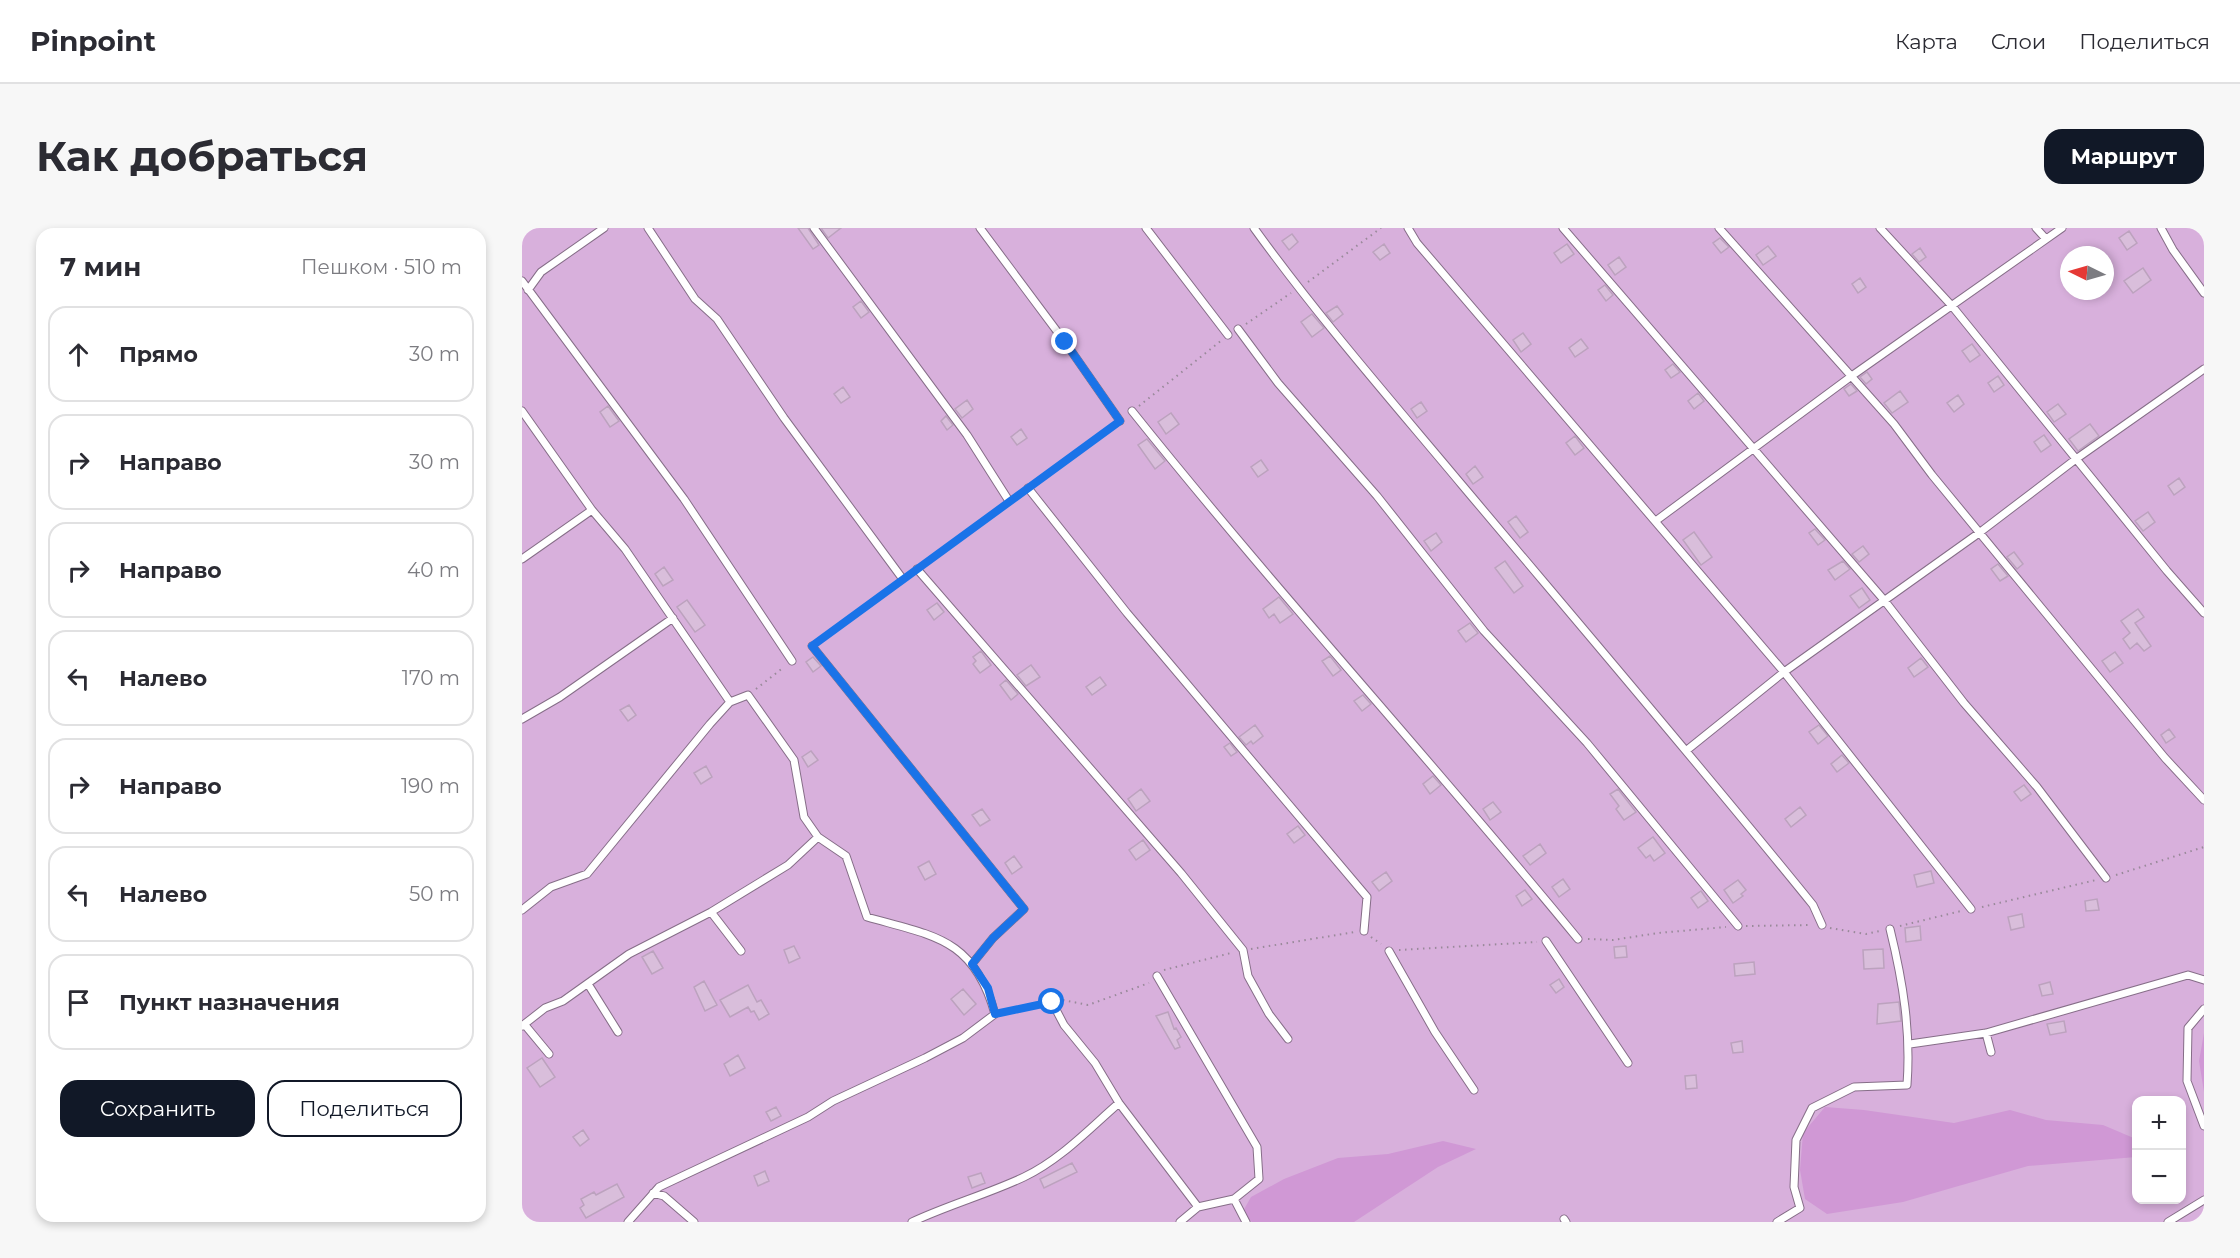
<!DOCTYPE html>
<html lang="ru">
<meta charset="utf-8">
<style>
:root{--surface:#fff;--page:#f7f7f7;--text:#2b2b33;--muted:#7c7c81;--line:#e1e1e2;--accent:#111827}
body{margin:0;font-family:Montserrat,sans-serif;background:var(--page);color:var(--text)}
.controls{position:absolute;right:18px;bottom:18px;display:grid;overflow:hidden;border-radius:12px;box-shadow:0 3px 9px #0003}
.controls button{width:54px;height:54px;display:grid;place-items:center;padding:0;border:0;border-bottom:2px solid var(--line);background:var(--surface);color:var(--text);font:30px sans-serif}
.compass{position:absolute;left:1538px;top:18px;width:54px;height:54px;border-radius:50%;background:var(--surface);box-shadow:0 3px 9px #0003;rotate:275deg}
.stop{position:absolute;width:18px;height:18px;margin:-14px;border:4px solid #1a73e8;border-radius:50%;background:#fff}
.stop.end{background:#1a73e8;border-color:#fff;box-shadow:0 2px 6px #0008}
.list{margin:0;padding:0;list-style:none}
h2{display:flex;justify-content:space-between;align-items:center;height:78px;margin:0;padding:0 24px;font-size:26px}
h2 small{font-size:20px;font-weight:400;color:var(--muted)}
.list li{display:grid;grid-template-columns:39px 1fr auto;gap:18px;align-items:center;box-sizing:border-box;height:96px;margin:0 12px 12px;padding:0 12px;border:2px solid var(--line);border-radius:18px}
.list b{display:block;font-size:22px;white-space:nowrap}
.list em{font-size:20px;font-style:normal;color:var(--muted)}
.actions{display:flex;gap:12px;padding:18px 24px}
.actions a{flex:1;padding:14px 0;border:2px solid var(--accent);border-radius:18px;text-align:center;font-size:21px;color:var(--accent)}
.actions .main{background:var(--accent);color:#fff}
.icon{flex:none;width:33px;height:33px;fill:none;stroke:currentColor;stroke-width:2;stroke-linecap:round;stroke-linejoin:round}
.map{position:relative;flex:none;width:1682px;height:994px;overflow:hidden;border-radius:18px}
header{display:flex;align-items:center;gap:36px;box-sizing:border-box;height:84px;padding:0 30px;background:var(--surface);border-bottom:2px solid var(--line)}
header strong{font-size:28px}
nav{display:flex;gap:33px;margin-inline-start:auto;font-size:21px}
.intro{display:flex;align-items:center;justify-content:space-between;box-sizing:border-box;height:144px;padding:0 36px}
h1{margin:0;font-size:42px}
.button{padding:15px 27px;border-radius:18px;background:var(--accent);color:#fff;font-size:21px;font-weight:700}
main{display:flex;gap:36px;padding:0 36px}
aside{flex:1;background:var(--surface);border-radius:18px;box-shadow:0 3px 9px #0003}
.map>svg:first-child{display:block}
.green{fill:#d8b0dc;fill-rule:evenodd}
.water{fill:#d098d5}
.building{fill:#d9bedb;stroke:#bca2be;stroke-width:1.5}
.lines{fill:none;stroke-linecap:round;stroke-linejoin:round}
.service-casing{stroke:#866e88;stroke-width:9}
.path{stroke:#99899a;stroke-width:2;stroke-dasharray:1.5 4.5;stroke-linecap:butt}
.service{stroke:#fff;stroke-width:7}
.route{stroke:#1a73e8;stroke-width:8}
</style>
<header>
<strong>Pinpoint</strong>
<nav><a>Карта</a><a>Слои</a><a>Поделиться</a></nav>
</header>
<div class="intro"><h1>Как добраться</h1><a class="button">Маршрут</a></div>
<main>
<aside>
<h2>7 мин<small>Пешком · 510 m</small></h2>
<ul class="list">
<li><svg class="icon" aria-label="ahead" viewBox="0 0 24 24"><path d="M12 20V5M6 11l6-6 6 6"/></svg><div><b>Прямо</b></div><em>30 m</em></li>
<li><svg class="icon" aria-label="right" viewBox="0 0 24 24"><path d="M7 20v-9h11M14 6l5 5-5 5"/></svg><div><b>Направо</b></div><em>30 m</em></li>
<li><svg class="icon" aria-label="right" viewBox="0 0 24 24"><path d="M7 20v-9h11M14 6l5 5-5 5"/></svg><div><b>Направо</b></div><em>40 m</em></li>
<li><svg class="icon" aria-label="left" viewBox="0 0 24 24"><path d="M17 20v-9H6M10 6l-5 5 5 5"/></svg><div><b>Налево</b></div><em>170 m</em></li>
<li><svg class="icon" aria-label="right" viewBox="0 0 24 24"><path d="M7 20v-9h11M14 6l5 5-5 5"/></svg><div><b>Направо</b></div><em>190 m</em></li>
<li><svg class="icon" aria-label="left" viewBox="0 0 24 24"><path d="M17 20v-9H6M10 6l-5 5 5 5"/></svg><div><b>Налево</b></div><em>50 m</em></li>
<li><svg class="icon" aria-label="arrive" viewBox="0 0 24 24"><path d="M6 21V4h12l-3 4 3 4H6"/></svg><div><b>Пункт назначения</b></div></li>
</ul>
<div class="actions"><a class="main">Сохранить</a><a>Поделиться</a></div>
</aside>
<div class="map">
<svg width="1682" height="994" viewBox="0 0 1682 994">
<rect width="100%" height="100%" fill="#fde7fe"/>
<path class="green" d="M0,0H1682V994H0ZM1547,27H1583V63H1547ZM1614,872H1660V972H1614Z"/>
<path class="water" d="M1682,805V864L1677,833Z
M1303,879L1342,882L1432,895L1488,882L1524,892L1581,897L1614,911V929L1506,938L1381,974L1305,986L1283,971L1278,942L1281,905Z
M921,913L954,921L916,939L832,994H730L720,985L729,969L762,951L816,930L866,926Z"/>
<path class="building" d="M276,0H286L297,17L291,21Z
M299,0H319L306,10Z
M1607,3L1615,15L1605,22L1597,10Z
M770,6L776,14L767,22L760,13Z
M1198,10L1207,19L1199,25L1191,15Z
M862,16L868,25L858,32L851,24Z
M1045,16L1052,26L1039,35L1032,25Z
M1246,18L1254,28L1241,37L1234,27Z
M1398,20L1404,29L1397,34L1390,26Z
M1097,29L1104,39L1093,47L1086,37Z
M1621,40L1629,52L1611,65L1602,53Z
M1338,50L1344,59L1336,65L1330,56Z
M1083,57L1091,67L1084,73L1076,62Z
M339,73L347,84L339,90L331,79Z
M815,78L821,86L811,94L804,85Z
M790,86L802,100L790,109L779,94Z
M1001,105L1009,116L999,124L991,112Z
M1059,111L1066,120L1053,129L1047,120Z
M1450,116L1458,127L1448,134L1440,123Z
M1151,136L1158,144L1149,150L1143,142Z
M1345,144L1350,151L1344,156L1338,149Z
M1476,148L1482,157L1472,164L1466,155Z
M1329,156L1335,163L1327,168L1322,161Z
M321,159L328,169L319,175L312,166Z
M1378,163L1386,174L1370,185L1362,175Z
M1176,165L1182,173L1172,181L1166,173Z
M1436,167L1442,176L1432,184L1425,175Z
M445,172L451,181L440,190L433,181Z
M899,174L905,183L895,190L889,181Z
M1536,176L1544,186L1532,194L1525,184Z
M86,178L97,193L88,199L78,184Z
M649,185L657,196L644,206L636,194Z
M424,188L431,197L425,202L419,193Z
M1568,196L1577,208L1556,223L1547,211Z
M499,201L505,210L495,217L489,209Z
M1522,207L1529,217L1519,224L1512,214Z
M1053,208L1062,220L1053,227L1044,215Z
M625,211L643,233L633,241L616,217Z
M739,232L746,242L736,249L729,239Z
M953,238L961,249L951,256L944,246Z
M1657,250L1663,259L1652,267L1646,258Z
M1626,284L1633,294L1621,303L1613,293Z
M994,288L1006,304L998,310L986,294Z
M1293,301L1303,312L1296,317L1287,305Z
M1172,304L1190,329L1179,337L1161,312Z
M914,305L920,314L909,323L902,313Z
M1341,318L1347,326L1337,334L1330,326Z
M1492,324L1501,336L1495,341L1485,329Z
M983,333L1001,358L992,365L973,340Z
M1321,333L1328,341L1313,352L1306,342Z
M1476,336L1486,348L1478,353L1469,341Z
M142,339L151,352L141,358L133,346Z
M1340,360L1348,372L1337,380L1328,368Z
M757,369L771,386L758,395L752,386L747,390L741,381Z
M165,372L183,397L173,404L155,379Z
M415,375L422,384L412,392L405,382Z
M1616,381L1622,389L1613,395L1629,418L1622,423L1615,415L1608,421L1601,411L1608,405L1599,393Z
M948,395L956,405L944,414L936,403Z
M459,423L469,437L458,445L451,436L454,433L451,429Z
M1593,424L1601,435L1588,444L1580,433Z
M808,428L819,442L811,448L800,433Z
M291,429L299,438L291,444L284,434Z
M1399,430L1406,439L1392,449L1386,440Z
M509,437L518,449L504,458L495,447Z
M578,449L584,457L570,467L564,459Z
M484,452L496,466L489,472L478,457Z
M841,467L849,476L840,483L832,473Z
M107,477L114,487L106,493L98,482Z
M733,497L741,508L731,516L729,513L724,517L717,509Z
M1297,497L1306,508L1296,516L1287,504Z
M1647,501L1653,509L1644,515L1639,507Z
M708,515L715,524L709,528L702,519Z
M289,523L296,532L286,539L280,529Z
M1320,527L1327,535L1315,544L1309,536Z
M184,538L190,549L179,556L172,545Z
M911,548L919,557L908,566L901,556Z
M1502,557L1509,566L1499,573L1492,564Z
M619,561L628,573L614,583L606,571Z
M1096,561L1114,584L1102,592L1094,581L1097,578L1088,566Z
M971,574L979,584L968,592L961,581Z
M1278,579L1284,587L1269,599L1263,591Z
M460,581L468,592L458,598L450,587Z
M776,598L783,607L772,615L765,606Z
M1131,609L1143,625L1132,633L1128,627L1124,630L1116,620Z
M621,612L628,622L614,632L607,622Z
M1018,616L1024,625L1008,637L1001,628Z
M492,628L500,639L490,646L483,635Z
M407,633L414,646L403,652L396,639Z
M1409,643L1412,655L1395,659L1392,647Z
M864,644L870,653L857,663L850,654Z
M1041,651L1048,661L1037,669L1030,659Z
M1216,652L1224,662L1219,666L1221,668L1211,675L1202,662Z
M1003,662L1010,671L1000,678L994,668Z
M1179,663L1186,673L1176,680L1169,670Z
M1575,671L1577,682L1564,683L1563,673Z
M1500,686L1502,699L1489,702L1486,689Z
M1398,698L1399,712L1384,714L1383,700Z
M272,718L278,730L267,735L262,722Z
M1104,718L1105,729L1093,730L1092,719Z
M1361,721L1362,740L1342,741L1341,722Z
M131,723L141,740L130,746L120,729Z
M1232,734L1233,746L1213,748L1212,736Z
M1037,751L1042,759L1034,765L1028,757Z
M182,753L195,777L183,783L172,759Z
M1528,754L1531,766L1520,768L1517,757Z
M226,757L235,774L239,772L247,786L237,792L232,783L229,784L226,779L208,789L198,772Z
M441,761L454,776L442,787L429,771Z
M1377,774L1379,793L1355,796L1356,776Z
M646,784L652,801L654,800L659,809L655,812L658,819L653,821L634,788Z
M1542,793L1544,804L1528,807L1525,796Z
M1220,813L1221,824L1211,825L1209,815Z
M216,827L223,840L208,848L202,836Z
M20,830L33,849L18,859L5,840Z
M1174,847L1175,860L1164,861L1163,848Z
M254,879L259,888L249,893L244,884Z
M61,902L67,911L58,918L51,909Z
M550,935L555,944L522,960L518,951Z
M243,943L247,953L236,958L232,948Z
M459,945L463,955L450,960L446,949Z
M95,956L102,969L64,990L58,980L62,977L59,971L72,964L74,967Z"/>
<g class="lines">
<g class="service-casing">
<path id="service" d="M126,0L173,71L195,91L262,190L380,350
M292,0L445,207L487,273
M458,0L543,114L598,193
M624,0L706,107
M732,0C797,90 869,172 940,257C1057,396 1176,535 1291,677L1300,697
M886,0L895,15L1262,444L1449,681
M1041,0L1362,372L1442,475L1515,559L1584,650
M1197,0L1372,196L1410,247L1643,530L1682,572
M1358,0L1430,78L1645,343L1682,385
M1514,0L1524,11
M1639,0L1651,22L1682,65
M0,53L162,271L270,433
M6,62L19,44L82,0
M716,101L756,155L855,268L962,403L1065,515L1216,698
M0,183L70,282L103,321L208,474
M610,183C754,363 910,533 1056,711
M506,260L605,385L845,669L842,703
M1135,292L1331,147L1540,0
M0,331L70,282
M395,341L659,645L721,722L726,748L747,786L766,811
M290,418L502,681L471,710L450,736
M0,491L38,469L151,390
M1165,522L1262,444L1457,305L1554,231L1682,141
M0,682L29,659L65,646L188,496L208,474L226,467L272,532L282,589L296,609L324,628L345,689C412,708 452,710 473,786L441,810L403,830L311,873L286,889L137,959L106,994
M189,684L219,723
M1024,713L1106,835
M867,723L913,804L952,862
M635,748L735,919L737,951L712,971L676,979L658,994
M66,756L96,804
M530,774L542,797L573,835L597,875L676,979
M1682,781L1666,800L1665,853L1682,898
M3,797L27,826
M0,798L23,780L41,773L107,726L189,684L266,637L296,609
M1464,805L1469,824
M1388,816L1464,805L1666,747L1682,752
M131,965L142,968L172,994
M712,971L724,994
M1042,991L1044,994
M390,994C426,977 466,966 502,949C538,932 567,901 597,875
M1255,994L1278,980L1272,959L1274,912L1290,880L1332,859L1385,857C1389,803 1381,754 1368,701
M1646,994L1682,972"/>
</g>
<path class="path" d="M786,54L859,0
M724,96L769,65
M617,178L700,112
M513,254L589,199
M402,336L480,279
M298,412L372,356
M234,461L262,439
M1594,647L1682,619
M1460,679L1574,652
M1224,698L1290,697
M1378,698L1439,683
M1308,700L1344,706L1358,703
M849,709L859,716
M1066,711L1091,712L1136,705L1204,699
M729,721L833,704
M877,722L1015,714
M642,742L709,725
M541,772L566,777L627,755
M482,784L521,776"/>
<use href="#service" class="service"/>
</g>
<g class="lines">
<path class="route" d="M530,774L473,786L466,760L450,736L471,710L502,681L290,418L598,193L543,114"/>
</g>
</svg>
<div class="controls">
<button>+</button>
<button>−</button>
</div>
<svg class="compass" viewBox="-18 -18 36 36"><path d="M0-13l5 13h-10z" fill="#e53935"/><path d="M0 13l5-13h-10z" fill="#7c7c81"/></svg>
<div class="stop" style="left:530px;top:774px"></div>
<div class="stop end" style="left:543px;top:114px"></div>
</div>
</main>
